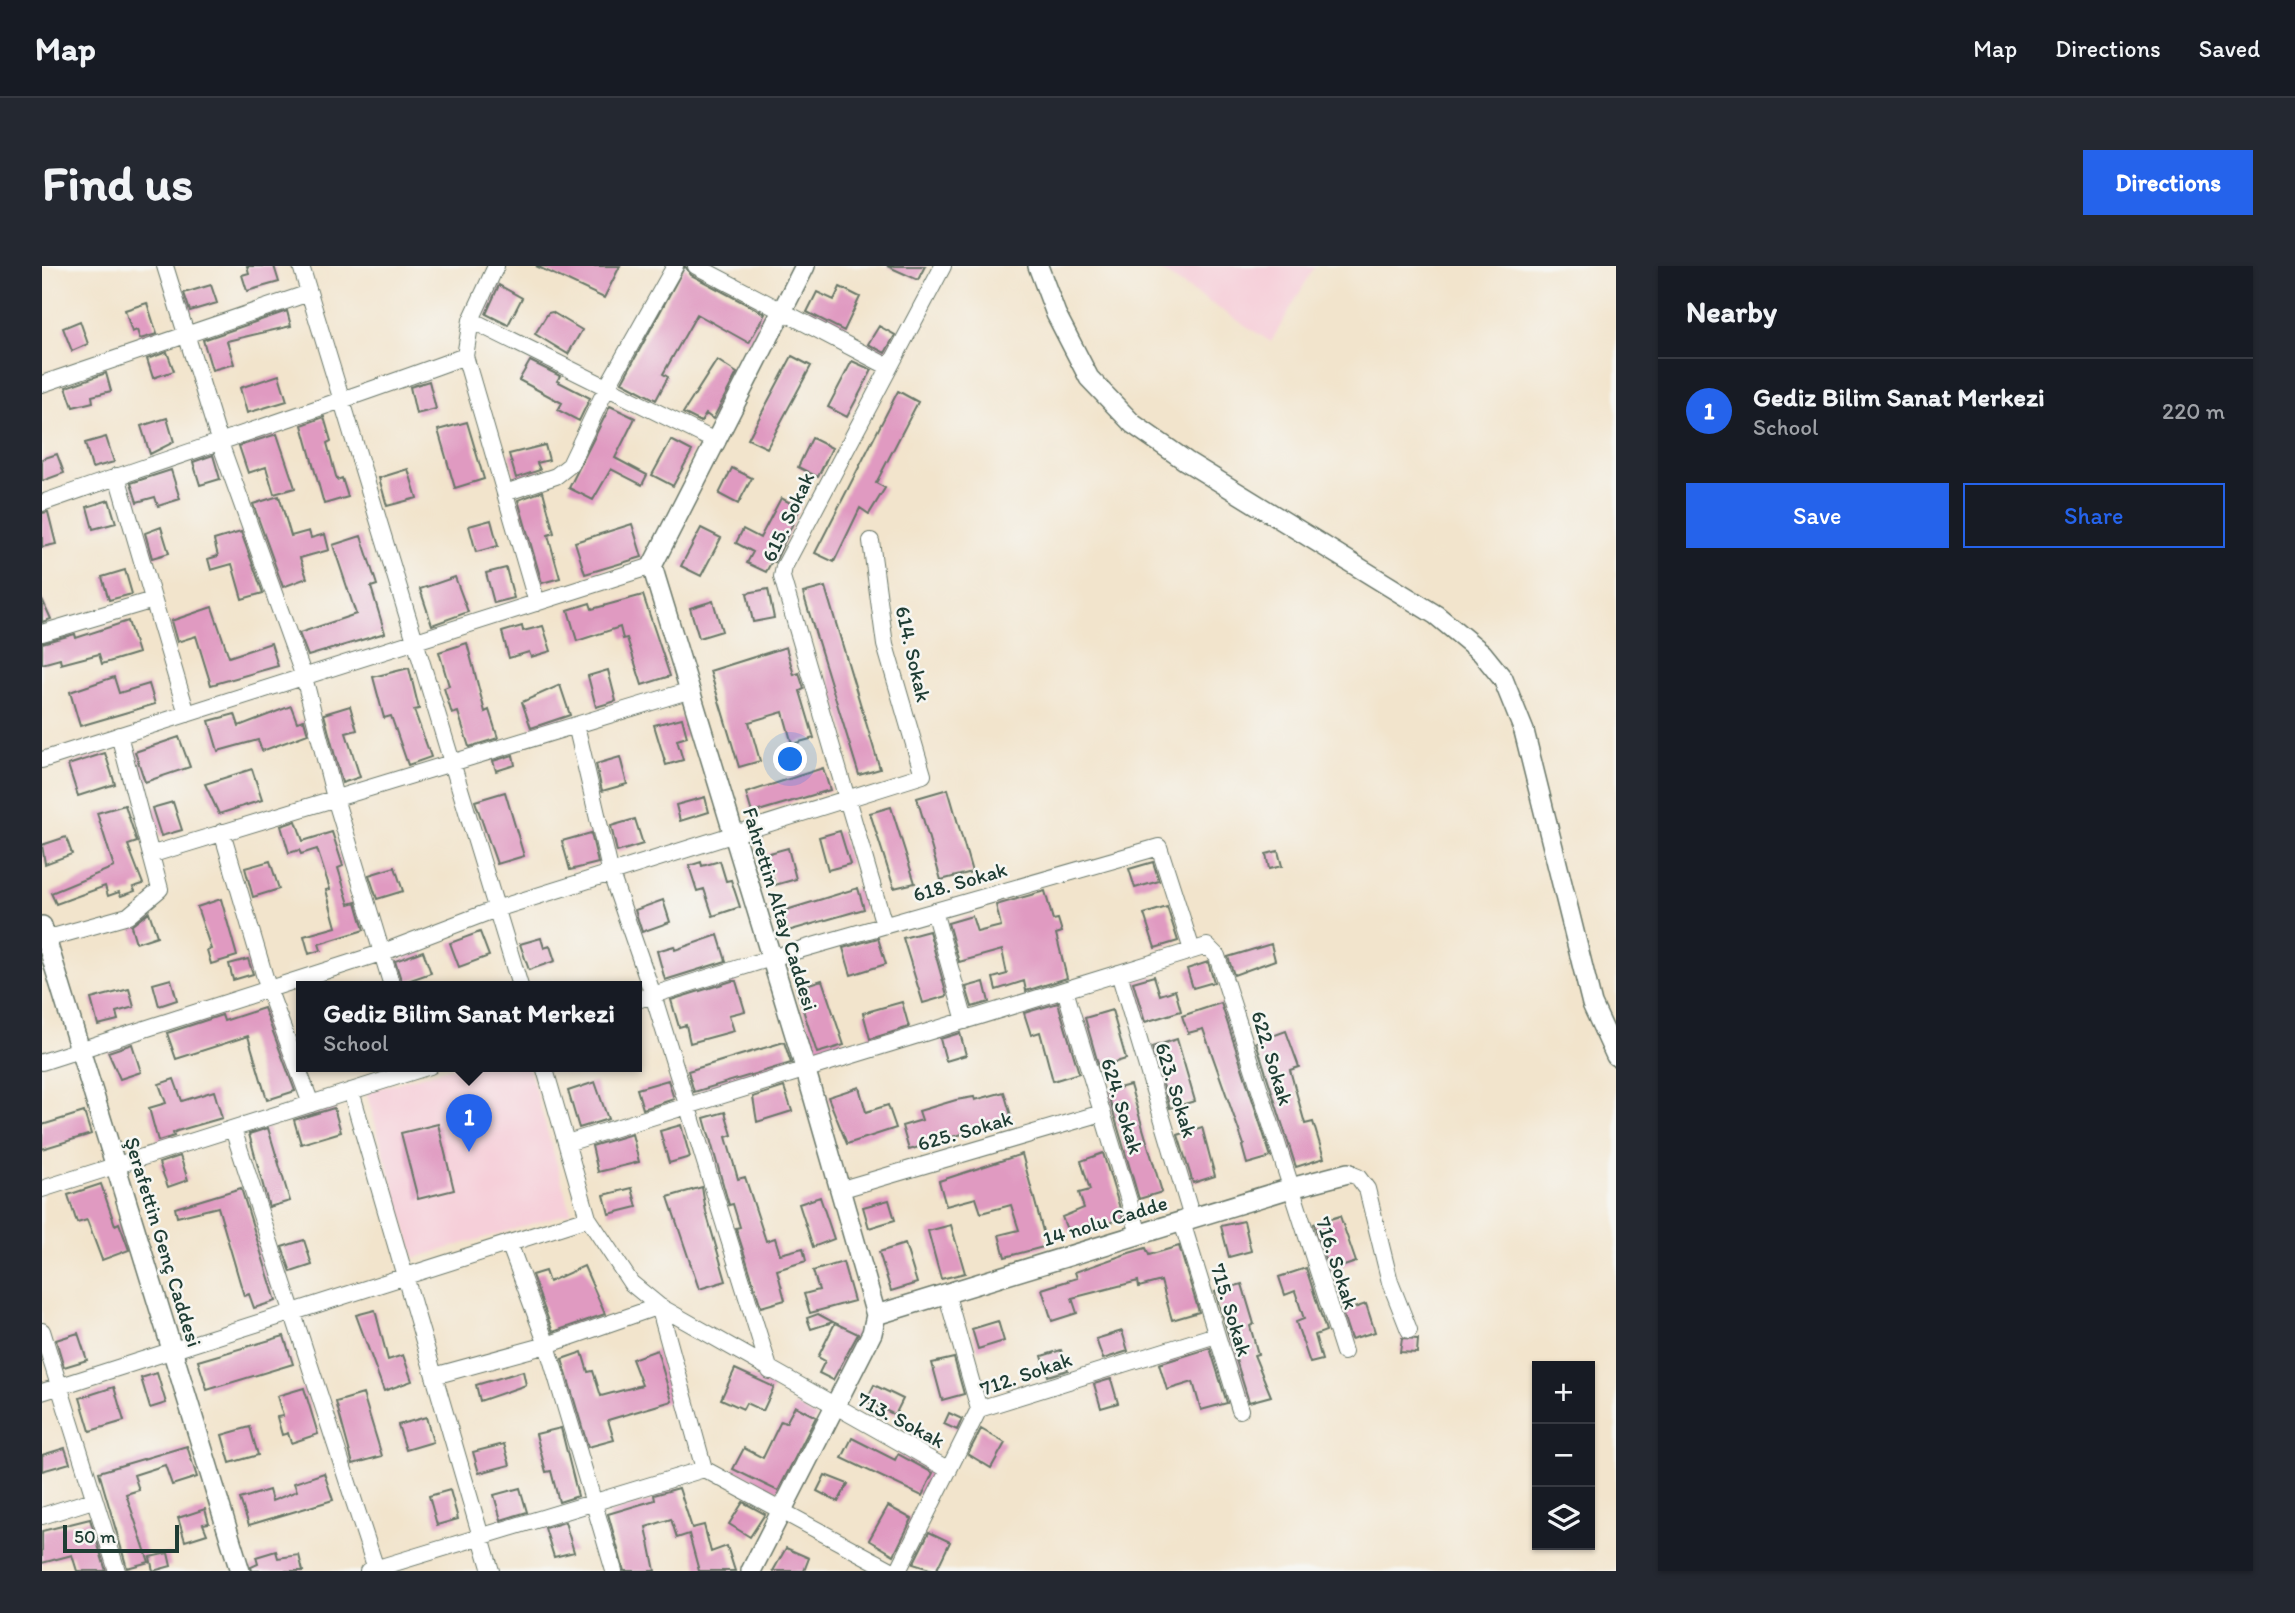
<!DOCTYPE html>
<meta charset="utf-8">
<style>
:root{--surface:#171b24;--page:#242831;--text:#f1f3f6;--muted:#9ea1a6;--line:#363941;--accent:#2563eb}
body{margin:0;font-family:Itim,sans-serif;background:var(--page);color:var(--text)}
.controls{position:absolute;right:21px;bottom:21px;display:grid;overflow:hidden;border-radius:0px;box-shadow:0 2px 5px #0004}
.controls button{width:63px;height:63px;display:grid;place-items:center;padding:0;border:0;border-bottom:2px solid var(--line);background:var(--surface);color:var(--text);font:35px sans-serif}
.scale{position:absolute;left:21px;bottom:18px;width:116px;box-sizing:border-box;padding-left:7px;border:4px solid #1f3d34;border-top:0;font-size:19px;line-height:24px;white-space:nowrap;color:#1f3d34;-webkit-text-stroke:5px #f6f6f2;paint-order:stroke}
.you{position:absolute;left:749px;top:494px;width:24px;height:24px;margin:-18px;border:5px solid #fff;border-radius:50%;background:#1a73e8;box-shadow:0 0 0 10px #1a73e833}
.badge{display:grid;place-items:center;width:46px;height:46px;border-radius:50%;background:var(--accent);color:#fff;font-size:23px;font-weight:700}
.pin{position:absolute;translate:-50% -58px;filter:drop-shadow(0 2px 4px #0008)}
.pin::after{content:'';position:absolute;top:37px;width:24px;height:21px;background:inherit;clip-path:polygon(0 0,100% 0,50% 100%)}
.popup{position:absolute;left:254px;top:715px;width:346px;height:91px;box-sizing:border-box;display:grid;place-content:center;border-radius:0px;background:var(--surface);filter:drop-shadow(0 2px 5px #0005);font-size:23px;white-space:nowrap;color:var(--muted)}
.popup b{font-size:26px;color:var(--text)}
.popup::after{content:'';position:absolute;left:50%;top:100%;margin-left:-14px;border:14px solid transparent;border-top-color:var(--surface)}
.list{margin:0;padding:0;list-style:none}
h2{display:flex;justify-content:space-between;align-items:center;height:91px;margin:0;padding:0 28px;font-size:30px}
h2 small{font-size:23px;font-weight:400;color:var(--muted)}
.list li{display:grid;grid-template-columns:46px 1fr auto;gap:21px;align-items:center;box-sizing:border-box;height:105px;padding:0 28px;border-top:2px solid var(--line)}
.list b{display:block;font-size:26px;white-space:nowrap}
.list p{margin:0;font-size:23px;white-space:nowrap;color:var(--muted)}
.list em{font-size:23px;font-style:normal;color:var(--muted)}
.actions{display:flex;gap:14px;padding:21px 28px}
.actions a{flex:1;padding:16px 0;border:2px solid var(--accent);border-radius:0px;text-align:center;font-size:24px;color:var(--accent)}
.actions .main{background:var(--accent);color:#fff}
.icon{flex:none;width:38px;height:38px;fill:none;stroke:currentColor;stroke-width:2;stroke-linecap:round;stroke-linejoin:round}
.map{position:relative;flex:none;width:1574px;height:1305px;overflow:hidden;border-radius:0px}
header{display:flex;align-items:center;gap:42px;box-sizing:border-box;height:98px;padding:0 35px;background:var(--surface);border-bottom:2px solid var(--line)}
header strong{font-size:33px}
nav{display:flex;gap:38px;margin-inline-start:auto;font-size:24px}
.intro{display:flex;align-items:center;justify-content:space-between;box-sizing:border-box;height:168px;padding:0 42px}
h1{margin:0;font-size:49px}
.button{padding:18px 32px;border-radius:0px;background:var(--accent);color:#fff;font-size:24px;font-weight:700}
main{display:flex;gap:42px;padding:0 42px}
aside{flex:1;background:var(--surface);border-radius:0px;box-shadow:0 2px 5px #0004}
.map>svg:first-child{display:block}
.built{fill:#f6cfd9}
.building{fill:#e09ac1}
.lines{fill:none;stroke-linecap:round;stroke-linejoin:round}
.minor-casing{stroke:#697769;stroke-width:18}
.tertiary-casing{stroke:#697769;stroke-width:22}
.minor{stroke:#fff;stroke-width:16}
.tertiary{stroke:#fff;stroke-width:19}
.labels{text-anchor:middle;stroke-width:5;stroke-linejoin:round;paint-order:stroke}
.street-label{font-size:21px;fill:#1f3d34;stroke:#f6f6f2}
</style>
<header>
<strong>Map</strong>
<nav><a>Map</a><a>Directions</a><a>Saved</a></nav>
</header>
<div class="intro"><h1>Find us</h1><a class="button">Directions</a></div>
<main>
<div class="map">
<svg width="1574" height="1305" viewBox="0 0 1574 1305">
<rect width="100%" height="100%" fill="#f6f6f2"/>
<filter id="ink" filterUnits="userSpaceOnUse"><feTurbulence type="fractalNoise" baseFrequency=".0143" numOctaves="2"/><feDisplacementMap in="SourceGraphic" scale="14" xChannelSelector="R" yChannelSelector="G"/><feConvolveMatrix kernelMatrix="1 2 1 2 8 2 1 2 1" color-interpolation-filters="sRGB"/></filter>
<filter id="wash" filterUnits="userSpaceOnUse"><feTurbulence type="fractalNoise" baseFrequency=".00686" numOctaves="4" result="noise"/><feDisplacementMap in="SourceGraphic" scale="28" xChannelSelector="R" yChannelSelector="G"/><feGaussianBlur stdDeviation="1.57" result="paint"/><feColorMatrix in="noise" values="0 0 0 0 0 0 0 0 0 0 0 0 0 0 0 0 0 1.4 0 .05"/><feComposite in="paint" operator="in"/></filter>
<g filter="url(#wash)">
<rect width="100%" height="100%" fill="#f2e4cc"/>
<path class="built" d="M1111,0H1273L1229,76Z
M413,800H486L529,946L373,992L324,826Z"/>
<g id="blocks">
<path class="building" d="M205,0H232L237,16L205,25L200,9L207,7Z
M494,0H578L562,32Z
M643,0L649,9L723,48L707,77L655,48L621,108L626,111L614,134L580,116Z
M845,0H883L876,14Z
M169,19L175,37L148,45L142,27Z
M457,19L480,32L466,59L444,48Z
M798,21L818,31L802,65L765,46L775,26L792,34Z
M105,37L115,68L98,73L95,64L90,66L83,44Z
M245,45L249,60L185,75L192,98L170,104L161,74Z
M510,46L540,64L526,88L493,68L506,47Z
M38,55L46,78L30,85L21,62Z
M837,60L853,69L843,87L826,78Z
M125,86L132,105L111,112L105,93Z
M750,90L769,100L725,182L706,173Z
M675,94L695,107L671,153L664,148L659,156L641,147Z
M488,95L518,110L515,115L548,132L537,155L516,144L520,137L477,114Z
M810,95L830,104L805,151L786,141Z
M64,107L69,125L50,130L51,136L31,141L24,121Z
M237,109L245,135L205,147L198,122Z
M387,115L394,143L374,148L368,121Z
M856,125L876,136L834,217L843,222L827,248L818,242L792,296L773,287Z
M568,140L593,152L573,192L605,209L600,219L569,203L551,234L527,222Z
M282,151L289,175L285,177L295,214L300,212L306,231L282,238L260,159Z
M125,152L132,176L108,188L99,160Z
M425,156L442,213L413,222L396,164Z
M235,168L253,222L232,228L224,201L206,207L197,180Z
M64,171L72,196L50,202L43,177Z
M770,172L790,182L776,211L756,201Z
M629,174L650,185L631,220L610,209Z
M503,179L507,194L495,197L498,204L474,212L467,188Z
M15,188L22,207L0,215V193Z
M171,189L178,213L158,219L151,196Z
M690,202L710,212L696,238L677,228Z
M366,203L375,232L345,240L337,212Z
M129,204L138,233L116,240L113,231L95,236L89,217Z
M501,225L512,267L506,269L518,312L500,317L476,234Z
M237,230L249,270L267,265L269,272L283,268L287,284L258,292L265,312L241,321L211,238Z
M739,232L758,242L733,296L730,295L724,306L705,297L711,286L694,277L701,263L718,272Z
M67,234L74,257L51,263L45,241Z
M6,246L14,278L0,281V247Z
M449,254L456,280L434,286L427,260Z
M590,258L600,291L543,308L533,276Z
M119,261L127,287L110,292L103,267Z
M659,262L679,272L659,310L639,300Z
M199,266L221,327L200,333L190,298L169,304L166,293L176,290L172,274Z
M319,270L335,319L329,321L343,367L266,390L257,367L314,348L291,279Z
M464,302L472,332L452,337L444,307Z
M83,304L90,328L67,334L60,311Z
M413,311L426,346L390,359L378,323Z
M783,321L838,503L817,509L761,327Z
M726,323L732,352L711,356L705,327Z
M601,329L628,410L600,419L585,372L581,373L578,361L535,375L526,344L548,337L550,343Z
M0,333L9,353L0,356Z
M671,335L680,365L657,372L648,342Z
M170,341L187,391L229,377L236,400L169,419L154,370L135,376L129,355Z
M86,355L96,387L60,398L57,388L19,398L18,393L0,398V377L33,368L34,372Z
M480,360L481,365L501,360L509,385L489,391L487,386L467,392L460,366Z
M425,377L443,446L447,444L456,472L427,481L416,446L410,448L402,422L407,420L397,386Z
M744,381L752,409L757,407L762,423L758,425L772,472L750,478L741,446L707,456L718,495L697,501L668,405Z
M367,402L377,443L372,444L389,491L366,499L349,450L342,452L331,411Z
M566,404L574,435L554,441L546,410Z
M72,411L77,427L107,418L113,438L38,460L28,426Z
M518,419L528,449L489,462L480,436Z
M249,440L255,456L262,454L266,468L220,485L216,474L176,485L167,455L193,448L197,460Z
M308,440L315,464L304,467L318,511L300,517L282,448Z
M640,452L645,471L635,474L641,494L624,499L612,459Z
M137,471L148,501L103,516L93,486Z
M63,487L73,518L36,530L26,499Z
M471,489L473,499L454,505L451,495Z
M578,491L585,518L560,525L554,498Z
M781,502L788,524L710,547L704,527Z
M210,503L220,534L177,548L163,518Z
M906,523L930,606L899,614L875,532Z
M463,526L482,590L455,598L433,535Z
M663,531L667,546L638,555L634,539Z
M131,536L140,564L119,570L110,542Z
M83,539L95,576L86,579L101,618L91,621L93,625L79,630L77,626L66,630L63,620L14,638L9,627L72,601L55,547Z
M849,541L873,617L852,622L828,547Z
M593,553L601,578L575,586L569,560Z
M254,555L261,575L290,566L301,600L296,602L307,638L314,636L322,664L277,678L279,684L267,688L262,670L294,661L284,624L288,623L275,583L259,588L257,584L247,587L239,560Z
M798,565L808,598L786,604L777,571Z
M549,567L556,597L528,604L520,575Z
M24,571L30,588L3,598L0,579Z
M746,582L754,613L733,619L724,588Z
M1236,585L1240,600L1227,603L1224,588Z
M228,595L237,623L211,631L203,602Z
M678,595L684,615L689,614L698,641L671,650L662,623L655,625L647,600L659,596L660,600Z
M1111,596L1117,615L1093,622L1087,603Z
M353,601L361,625L335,633L327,609Z
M816,622L822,643L746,665L741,645Z
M1003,625L1011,654L1016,653L1020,666L1014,668L1025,712L984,725L982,715L954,724L951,712L965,708L960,684L917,696L906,657L930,650L935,666L959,660L954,639Z
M179,633L195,690L169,698L165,684L169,683L155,641Z
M621,634L628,656L600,666L593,644Z
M1125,641L1136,675L1113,682L1102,648Z
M107,646L115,670L94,677L89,660Z
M887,665L905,730L881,737L861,672Z
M438,666L447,690L417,701L408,677Z
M676,669L684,695L623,714L615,685L632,680L633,684Z
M499,672L502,682L508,680L513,695L487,704L478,678Z
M836,672L844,698L809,709L801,682Z
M1229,678L1233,694L1192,709L1186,691Z
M381,685L389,707L360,717L353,695Z
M206,693L211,708L191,714L187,698Z
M1166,696L1172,716L1151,722L1145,703Z
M1112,710L1118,729L1133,724L1139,745L1103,756L1091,716Z
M129,713L135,734L117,740L111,718Z
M780,714L802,779L775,787L754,722Z
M690,715H694L703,745L687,749L692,765L648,777L644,759L637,761L629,734Z
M942,716L947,736L930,741L924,721Z
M87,723L92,741L74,746L76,754L56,759L49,733Z
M860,736L867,761L828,773L821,747Z
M1016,737L1037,807L1011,815L998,766L989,769L982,747Z
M1179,737L1229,891L1205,898L1200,880L1202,879L1161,763L1146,767L1140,750Z
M222,742L253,825L225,834L206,770L134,793L125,767L180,749L182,755Z
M1070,744L1084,793L1057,801L1043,752Z
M1244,765L1257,801L1248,804L1263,858L1271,856L1282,892L1254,901L1214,776Z
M918,767L924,789L904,795L898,773Z
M1135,773L1153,835L1128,842L1110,781Z
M742,776L749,797L652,826L646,805Z
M90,778L99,806L78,813L66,786Z
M132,813L140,835L172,825L180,852L135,865L131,867L132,870L116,875L107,842L124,837L117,818Z
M626,814L632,833L601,843L595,823Z
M553,816L566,853L537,862L526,825Z
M1088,819L1120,926L1097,933L1065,825Z
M742,821L750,845L715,856L711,831Z
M817,821L824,846L846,839L854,862L805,878L786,831Z
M962,826L970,853L867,884L860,860L880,854L877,845L914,834L932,831L933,834Z
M292,842L299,866L259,878L252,854Z
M42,846L49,868L0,883V859Z
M683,846L690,869L684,871L696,913L703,911L724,975L733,972L738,988L761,982L764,995L735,1004L743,1034L719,1041L694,962L698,961L691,938L687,939L662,852Z
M396,858L412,924L376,933L359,867Z
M639,859L648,891L627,897L618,865Z
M1160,861L1173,910L1151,917L1136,869Z
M226,862L248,935L227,941L207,868Z
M590,868L597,896L556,906L550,880Z
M1061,887L1081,952L1049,963L1047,958L1026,966L1020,951L1042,942L1037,927L1048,924L1039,895Z
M980,888L1005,980L963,991L957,969L977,964L969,939L939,947L934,932L904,940L897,915Z
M138,890L146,914L126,921L117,897Z
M59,918L73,959L77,957L87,984L60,994L45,954L35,957L26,929Z
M660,921L664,946L684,1015L657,1023L626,931Z
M199,922L234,1035L212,1042L207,1028L202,1030L176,941L135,951L133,942Z
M590,922L595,941L567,948L562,929Z
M778,931L792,973L771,981L757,938Z
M847,934L853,954L827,962L821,941Z
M1298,950L1314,996L1287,1005L1272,958Z
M1202,955L1209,985L1187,991L1179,960Z
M909,959L923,1007L899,1013L886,965Z
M262,974L270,999L249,1006L240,981Z
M863,978L875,1017L849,1025L837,986Z
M1137,980L1157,1046L1130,1054L1119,1015L1097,1021L1096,1015L1030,1032L1035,1047L1010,1055L1000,1023L1035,1012L1033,1006L1087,987L1104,982L1107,989Z
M801,996L812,1035L768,1047L762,1028L777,1024L771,1005Z
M542,1000L563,1048L511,1066L490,1009L503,1005L507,1016Z
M1264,1002L1284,1065L1273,1069L1280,1094L1268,1097L1254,1056L1262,1053L1253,1025L1243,1029L1237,1011Z
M1200,1018L1212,1058L1208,1060L1216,1088L1212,1089L1229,1130L1207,1136L1173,1026Z
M1324,1038L1333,1066L1309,1073L1300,1046Z
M333,1044L346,1094L361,1089L370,1115L342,1125L314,1049Z
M776,1048L791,1056L769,1063L765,1052Z
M956,1055L962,1075L936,1083L930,1063Z
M793,1057L816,1068L791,1114L777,1107L783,1095L776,1091Z
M1080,1065L1086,1085L1061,1093L1054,1073Z
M36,1067L45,1094L22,1101L14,1074Z
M242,1070L251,1098L165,1124L156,1095Z
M1360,1072L1376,1073L1375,1087L1358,1086Z
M1168,1082L1185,1137L1159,1144L1151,1116L1125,1124L1117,1098Z
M615,1084L630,1135L566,1154L572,1174L546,1181L520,1093L540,1086L546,1106L551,1105L559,1130L600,1119L590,1093Z
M1019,1084L1026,1104L1006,1110L1000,1090Z
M912,1092L922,1128L900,1134L890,1097Z
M693,1103L732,1121L721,1145L704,1137L701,1143L679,1133Z
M481,1105L484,1119L438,1135L434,1119Z
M115,1107L124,1137L108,1142L99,1112Z
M1069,1113L1076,1137L1059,1142L1052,1118Z
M832,1119L861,1133L853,1149L824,1135Z
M72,1121L82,1155L48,1165L38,1132Z
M262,1122L276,1168L249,1177L246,1167L240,1169L235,1151L241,1150L235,1130Z
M321,1128L340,1190L311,1198L294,1136Z
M753,1140L774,1151L736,1225L691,1203L702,1182L721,1192L739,1155L744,1157Z
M907,1147L920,1153L915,1164L902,1158Z
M384,1151L391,1176L364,1184L356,1159Z
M208,1161L216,1189L188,1197L180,1169Z
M519,1162L536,1230L517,1236L509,1205L504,1206L494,1168Z
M939,1163L963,1177L949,1202L926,1188Z
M810,1172L853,1194L856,1188L891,1207L880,1230L800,1192Z
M462,1178L468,1199L437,1207L431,1186Z
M145,1180L155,1211L130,1219L123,1199L92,1209L97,1224L84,1228L107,1296L85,1302L57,1206Z
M23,1182L28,1197L0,1205V1189Z
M282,1207L291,1234L207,1259L198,1233L227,1224L230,1235L255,1225L252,1217Z
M783,1209L806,1218L796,1236L775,1225Z
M478,1222L485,1246L459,1254L452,1229Z
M637,1222L650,1262L662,1259L669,1286L685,1280L693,1305H657L647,1268L635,1272L629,1253L604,1261L613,1305H582L566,1248L613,1234L612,1229Z
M408,1224L416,1253L395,1259L387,1230Z
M701,1236L723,1248L708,1271L687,1258Z
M846,1240L870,1253L852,1289L827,1274Z
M163,1243L167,1257L161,1258L165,1268L143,1275L136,1252Z
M48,1253L64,1305H35L30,1289L0,1297V1265Z
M523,1256L532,1286L512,1291L503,1262Z
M887,1266L908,1276L894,1305L871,1298Z
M744,1282L767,1292L762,1305H731Z
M234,1285L236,1292L257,1289L261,1305H210L209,1301L216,1298L214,1291Z
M126,1287L129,1300L111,1305L108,1291Z"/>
</g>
</g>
<g filter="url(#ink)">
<use href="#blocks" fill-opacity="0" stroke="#697769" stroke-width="2"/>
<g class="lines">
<g class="minor-casing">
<path id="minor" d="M123,0L177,174L262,411L293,532L350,720
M259,0L478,720
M454,0L429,54L423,90L495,337
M654,0L845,100
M429,54L675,176
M0,118L267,27
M75,210L145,448
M463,227L514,210L528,199L565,121L633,0
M0,237C141,187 283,142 423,90
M0,367L111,334
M534,459L569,608L611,729L728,1105
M0,494L610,300
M180,566L227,725L269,838
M111,588L649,424
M892,645L923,755
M842,659L740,311L742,301L901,0
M0,674L86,650L118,623L77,469
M1077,707L1150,952
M1023,724L1097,968
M595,734L729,692L1117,581L1150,684
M0,796L339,687L454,643L881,509L843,379L829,275
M502,800L546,952L589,1017L617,1040L907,1204
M309,825L449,1305
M191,863L334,1303
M525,877L1165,680L1175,690L1302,1086
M1306,907L1316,911L1325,923L1348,1016L1367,1064
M0,923L388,800
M797,924L1060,847
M1140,956L1198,1144
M467,977L505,1079L572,1305
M904,1026L937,1143
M0,1065L75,1305
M392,1110L505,1079L617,1040L662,1203L851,1305
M0,1126L546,952
M0,1250L51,1234
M326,1305L662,1203
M856,1305L937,1143L1174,1069"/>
</g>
<g class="tertiary-casing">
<path id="tertiary" d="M996,0L1014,48L1047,112L1091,158L1144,195L1394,349L1440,387L1461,413L1482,465L1550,738L1574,790
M0,660L198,1305
M834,1049L1249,922L1306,907
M709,1305L830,1067L834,1049L764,805L610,300L763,0"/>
</g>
<use href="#minor" class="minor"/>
<use href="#tertiary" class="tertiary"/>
</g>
</g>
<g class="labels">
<g class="street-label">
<text transform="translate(746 251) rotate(-65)" y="7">615. Sokak</text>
<text transform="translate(871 388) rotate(77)" y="7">614. Sokak</text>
<text transform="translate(918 616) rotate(-16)" y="7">618. Sokak</text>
<text transform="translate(738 643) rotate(73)" y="7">Fahrettin Altay Caddesi</text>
<text transform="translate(1230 792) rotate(73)" y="7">622. Sokak</text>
<text transform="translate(1134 824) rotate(73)" y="7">623. Sokak</text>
<text transform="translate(1080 840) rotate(73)" y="7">624. Sokak</text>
<text transform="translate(923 865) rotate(-16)" y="7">625. Sokak</text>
<text transform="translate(1063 955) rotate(-17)" y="7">14 nolu Cadde</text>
<text transform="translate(121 976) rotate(73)" y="7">Şerafettin Genç Caddesi</text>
<text transform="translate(1295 997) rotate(72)" y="7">716. Sokak</text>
<text transform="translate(1189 1044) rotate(73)" y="7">715. Sokak</text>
<text transform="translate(984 1108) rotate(-19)" y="7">712. Sokak</text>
<text transform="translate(859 1154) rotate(28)" y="7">713. Sokak</text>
</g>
</g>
</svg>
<div class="controls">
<button>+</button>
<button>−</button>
<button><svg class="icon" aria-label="layers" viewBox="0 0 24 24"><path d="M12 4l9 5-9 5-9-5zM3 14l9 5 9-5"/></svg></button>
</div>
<div class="scale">50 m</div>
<div class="you"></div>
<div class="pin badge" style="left:427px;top:886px">1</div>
<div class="popup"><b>Gediz Bilim Sanat Merkezi</b>School</div>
</div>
<aside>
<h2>Nearby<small></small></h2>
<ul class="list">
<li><span class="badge">1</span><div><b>Gediz Bilim Sanat Merkezi</b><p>School</p></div><em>220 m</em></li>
</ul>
<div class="actions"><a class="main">Save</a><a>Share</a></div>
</aside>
</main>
